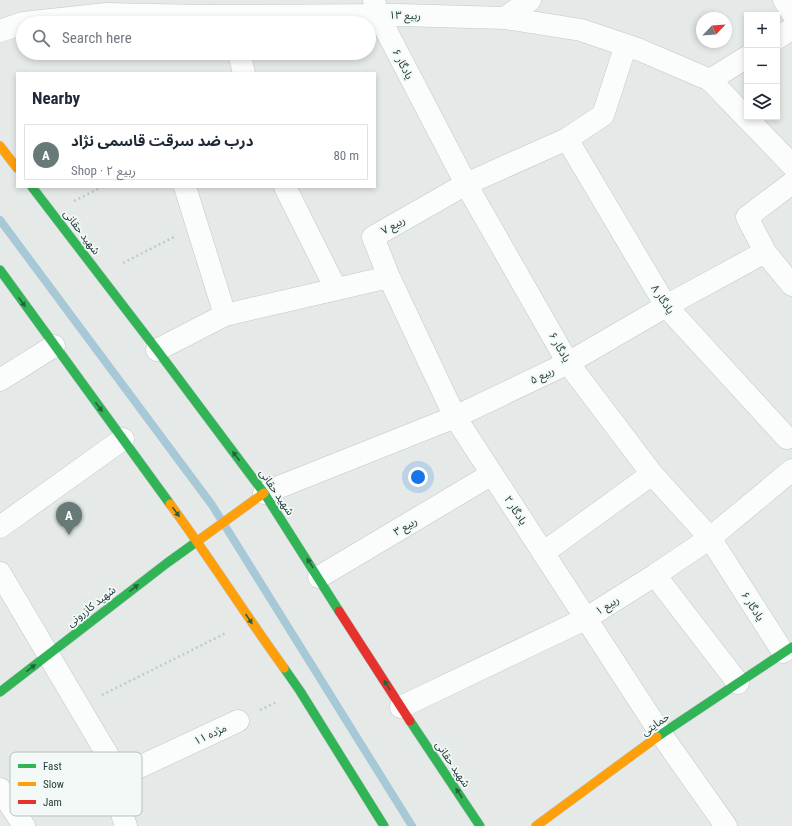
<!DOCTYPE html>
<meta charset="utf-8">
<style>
:root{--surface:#fff;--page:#f2f2f3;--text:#1f2937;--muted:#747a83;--line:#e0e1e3;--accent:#677a77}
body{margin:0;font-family:"Roboto Condensed","Noto Sans Arabic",sans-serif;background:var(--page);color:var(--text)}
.controls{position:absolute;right:12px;top:12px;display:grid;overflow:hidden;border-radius:0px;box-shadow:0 2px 6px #0003}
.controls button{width:36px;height:36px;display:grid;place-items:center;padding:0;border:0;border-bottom:1px solid var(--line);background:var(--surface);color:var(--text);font:20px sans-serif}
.compass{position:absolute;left:696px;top:12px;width:36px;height:36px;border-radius:50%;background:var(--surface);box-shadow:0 2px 6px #0003;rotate:65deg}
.you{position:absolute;left:418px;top:477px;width:14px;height:14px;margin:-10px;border:3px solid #fff;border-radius:50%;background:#1a73e8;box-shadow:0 0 0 6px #1a73e833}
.badge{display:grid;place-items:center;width:26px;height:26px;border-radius:50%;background:var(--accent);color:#fff;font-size:13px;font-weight:700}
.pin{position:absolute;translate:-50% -33px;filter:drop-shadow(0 1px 2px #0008)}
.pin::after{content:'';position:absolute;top:21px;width:14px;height:12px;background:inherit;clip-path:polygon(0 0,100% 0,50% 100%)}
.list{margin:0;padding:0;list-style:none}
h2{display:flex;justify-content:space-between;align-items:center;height:52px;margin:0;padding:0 16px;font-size:17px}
h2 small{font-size:13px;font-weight:400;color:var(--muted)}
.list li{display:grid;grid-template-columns:26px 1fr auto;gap:12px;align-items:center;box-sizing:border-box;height:56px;margin:0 8px 8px;padding:0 8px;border:1px solid var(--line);border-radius:0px}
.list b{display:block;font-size:15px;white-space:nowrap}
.list p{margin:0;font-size:13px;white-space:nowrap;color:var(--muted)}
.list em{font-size:13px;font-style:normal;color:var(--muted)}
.icon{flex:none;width:22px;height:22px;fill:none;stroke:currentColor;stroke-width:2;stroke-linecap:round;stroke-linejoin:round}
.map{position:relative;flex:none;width:792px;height:826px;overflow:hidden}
.search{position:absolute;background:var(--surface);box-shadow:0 2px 6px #0003;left:16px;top:16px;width:360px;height:44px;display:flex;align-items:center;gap:10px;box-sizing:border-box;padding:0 14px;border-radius:22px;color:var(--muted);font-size:15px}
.panel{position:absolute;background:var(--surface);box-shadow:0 2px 6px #0003;left:16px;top:72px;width:360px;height:116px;border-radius:0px}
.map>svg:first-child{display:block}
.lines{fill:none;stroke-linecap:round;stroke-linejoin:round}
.stream{stroke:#a7c8d6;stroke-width:8}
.street-casing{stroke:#c2c7c5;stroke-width:23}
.fast-casing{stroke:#c0c7c5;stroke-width:10}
.slow-casing{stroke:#c0c7c5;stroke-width:10}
.jam-casing{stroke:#c0c7c5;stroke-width:10}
.path{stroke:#c2cac8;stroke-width:2.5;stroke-dasharray:2 3;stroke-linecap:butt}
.street{stroke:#fbfcfc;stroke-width:22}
.fast{stroke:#30b455;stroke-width:9}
.slow{stroke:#ff9f0a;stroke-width:9}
.jam{stroke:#e5322d;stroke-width:9}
.oneway{fill:#276142}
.labels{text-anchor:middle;stroke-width:3.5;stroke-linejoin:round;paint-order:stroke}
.street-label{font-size:11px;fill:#233d3a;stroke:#f3f9f7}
.key{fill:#f3f9f7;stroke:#b5c1be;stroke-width:1}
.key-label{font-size:11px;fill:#233d3a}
</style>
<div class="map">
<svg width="792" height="826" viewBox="0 0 792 826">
<rect width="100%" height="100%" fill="#e5eae8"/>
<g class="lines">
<path class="stream" d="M0,220L212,505L412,826"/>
<g class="street-casing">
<path id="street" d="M374,0L378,15L466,184L568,363L652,474L710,538L783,652
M784,0L792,13
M505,18L530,0
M23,23L106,14L206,16L399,15L505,18L581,30L640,50L710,80L747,57
M0,31L23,23
M777,38L792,29
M239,53L244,73
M710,80L792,165
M567,139L666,306L787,438
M185,187L225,315
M285,187L336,289
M765,252L792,285
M389,277L455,417L661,734L726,826
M157,350L225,315L389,277L373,237L466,184L567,139L603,115L626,45
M0,380L54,346
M264,493L455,417L568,363L666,306L765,252L747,217L792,183
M0,527L123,439
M543,553L652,474
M0,573L120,776L129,798L130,803L122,814L126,826
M655,575L738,683
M319,577L492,474
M401,707L585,619L655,575L710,538L792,470
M120,776L238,721
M0,789L24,826"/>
</g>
<g class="fast-casing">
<path id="fast" d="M32,187L157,350L264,493L339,611
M0,270L170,504
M284,668L300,691L384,826
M0,692L167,563L199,540
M410,721L480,826
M657,737L792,647"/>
</g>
<g class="slow-casing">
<path id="slow" d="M0,146L17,168
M170,504C209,557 245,614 284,668
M199,540L264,493
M536,826L657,737"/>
</g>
<g class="jam-casing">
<path id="jam" d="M339,611L410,721"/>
</g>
<path class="path" d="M74,201L102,187
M123,263L174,237
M102,695L226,633
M260,710L277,702"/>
<use href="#street" class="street"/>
<use href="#fast" class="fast"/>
<use href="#slow" class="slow"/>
<use href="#jam" class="jam"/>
</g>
<defs><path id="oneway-solid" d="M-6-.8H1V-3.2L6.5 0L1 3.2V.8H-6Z"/></defs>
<g class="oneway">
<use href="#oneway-solid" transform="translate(22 302) rotate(55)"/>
<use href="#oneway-solid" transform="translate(99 407) rotate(53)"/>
<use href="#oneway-solid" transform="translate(236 456) rotate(-127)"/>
<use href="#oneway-solid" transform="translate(176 512) rotate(54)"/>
<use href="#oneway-solid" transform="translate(310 563) rotate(-123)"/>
<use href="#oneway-solid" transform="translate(134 588) rotate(-38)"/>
<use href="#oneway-solid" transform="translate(249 619) rotate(56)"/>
<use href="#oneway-solid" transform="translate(31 668) rotate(-38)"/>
<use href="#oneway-solid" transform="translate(387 685) rotate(-122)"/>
<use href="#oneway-solid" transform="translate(459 793) rotate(-123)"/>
</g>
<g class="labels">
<g class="street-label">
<text transform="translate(405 15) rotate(1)" y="4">ربیع ۱۳</text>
<text transform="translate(403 64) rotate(62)" y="4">یادگار ۶</text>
<text transform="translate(393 225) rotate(-29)" y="4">ربیع ۷</text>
<text transform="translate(82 232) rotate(53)" y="4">شهید حقانی</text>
<text transform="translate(663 299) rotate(56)" y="4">یادگار ۸</text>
<text transform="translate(560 347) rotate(60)" y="4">یادگار ۶</text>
<text transform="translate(542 375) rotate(-26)" y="4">ربیع ۵</text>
<text transform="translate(277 492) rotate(56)" y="4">شهید حقانی</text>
<text transform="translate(516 510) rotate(57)" y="4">یادگار ۲</text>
<text transform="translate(405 526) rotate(-31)" y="4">ربیع ۳</text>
<text transform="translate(607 605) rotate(-32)" y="4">ربیع ۱</text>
<text transform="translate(91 606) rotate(-38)" y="4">شهید کازرونی</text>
<text transform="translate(753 606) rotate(57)" y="4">یادگار ۶</text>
<text transform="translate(655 724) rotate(-35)" y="4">حمایتی</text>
<text transform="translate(210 734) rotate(-25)" y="4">مژده ۱۱</text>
<text transform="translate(453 764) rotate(56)" y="4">شهید حقانی</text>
</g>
</g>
<rect x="10" y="752" width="132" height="64" rx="6" class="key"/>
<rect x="18" y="764" width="18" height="4" fill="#30b455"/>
<rect x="18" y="782" width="18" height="4" fill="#ff9f0a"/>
<rect x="18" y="800" width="18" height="4" fill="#e5322d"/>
<g class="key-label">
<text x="43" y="770">Fast</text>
<text x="43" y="788">Slow</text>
<text x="43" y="806">Jam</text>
</g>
</svg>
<div class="controls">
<button>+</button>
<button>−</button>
<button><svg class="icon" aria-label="layers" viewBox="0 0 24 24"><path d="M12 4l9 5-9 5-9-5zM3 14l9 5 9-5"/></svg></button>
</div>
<svg class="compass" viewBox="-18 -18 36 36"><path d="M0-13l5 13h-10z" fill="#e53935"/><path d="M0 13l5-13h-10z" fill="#747a83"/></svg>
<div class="you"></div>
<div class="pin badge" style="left:69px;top:535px">A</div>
<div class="search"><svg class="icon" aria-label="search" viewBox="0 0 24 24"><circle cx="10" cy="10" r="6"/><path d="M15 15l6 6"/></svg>Search here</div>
<section class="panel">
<h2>Nearby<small></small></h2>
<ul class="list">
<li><span class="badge">A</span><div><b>درب ضد سرقت قاسمی نژاد</b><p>Shop · ربیع ۲</p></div><em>80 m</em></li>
</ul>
</section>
</div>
